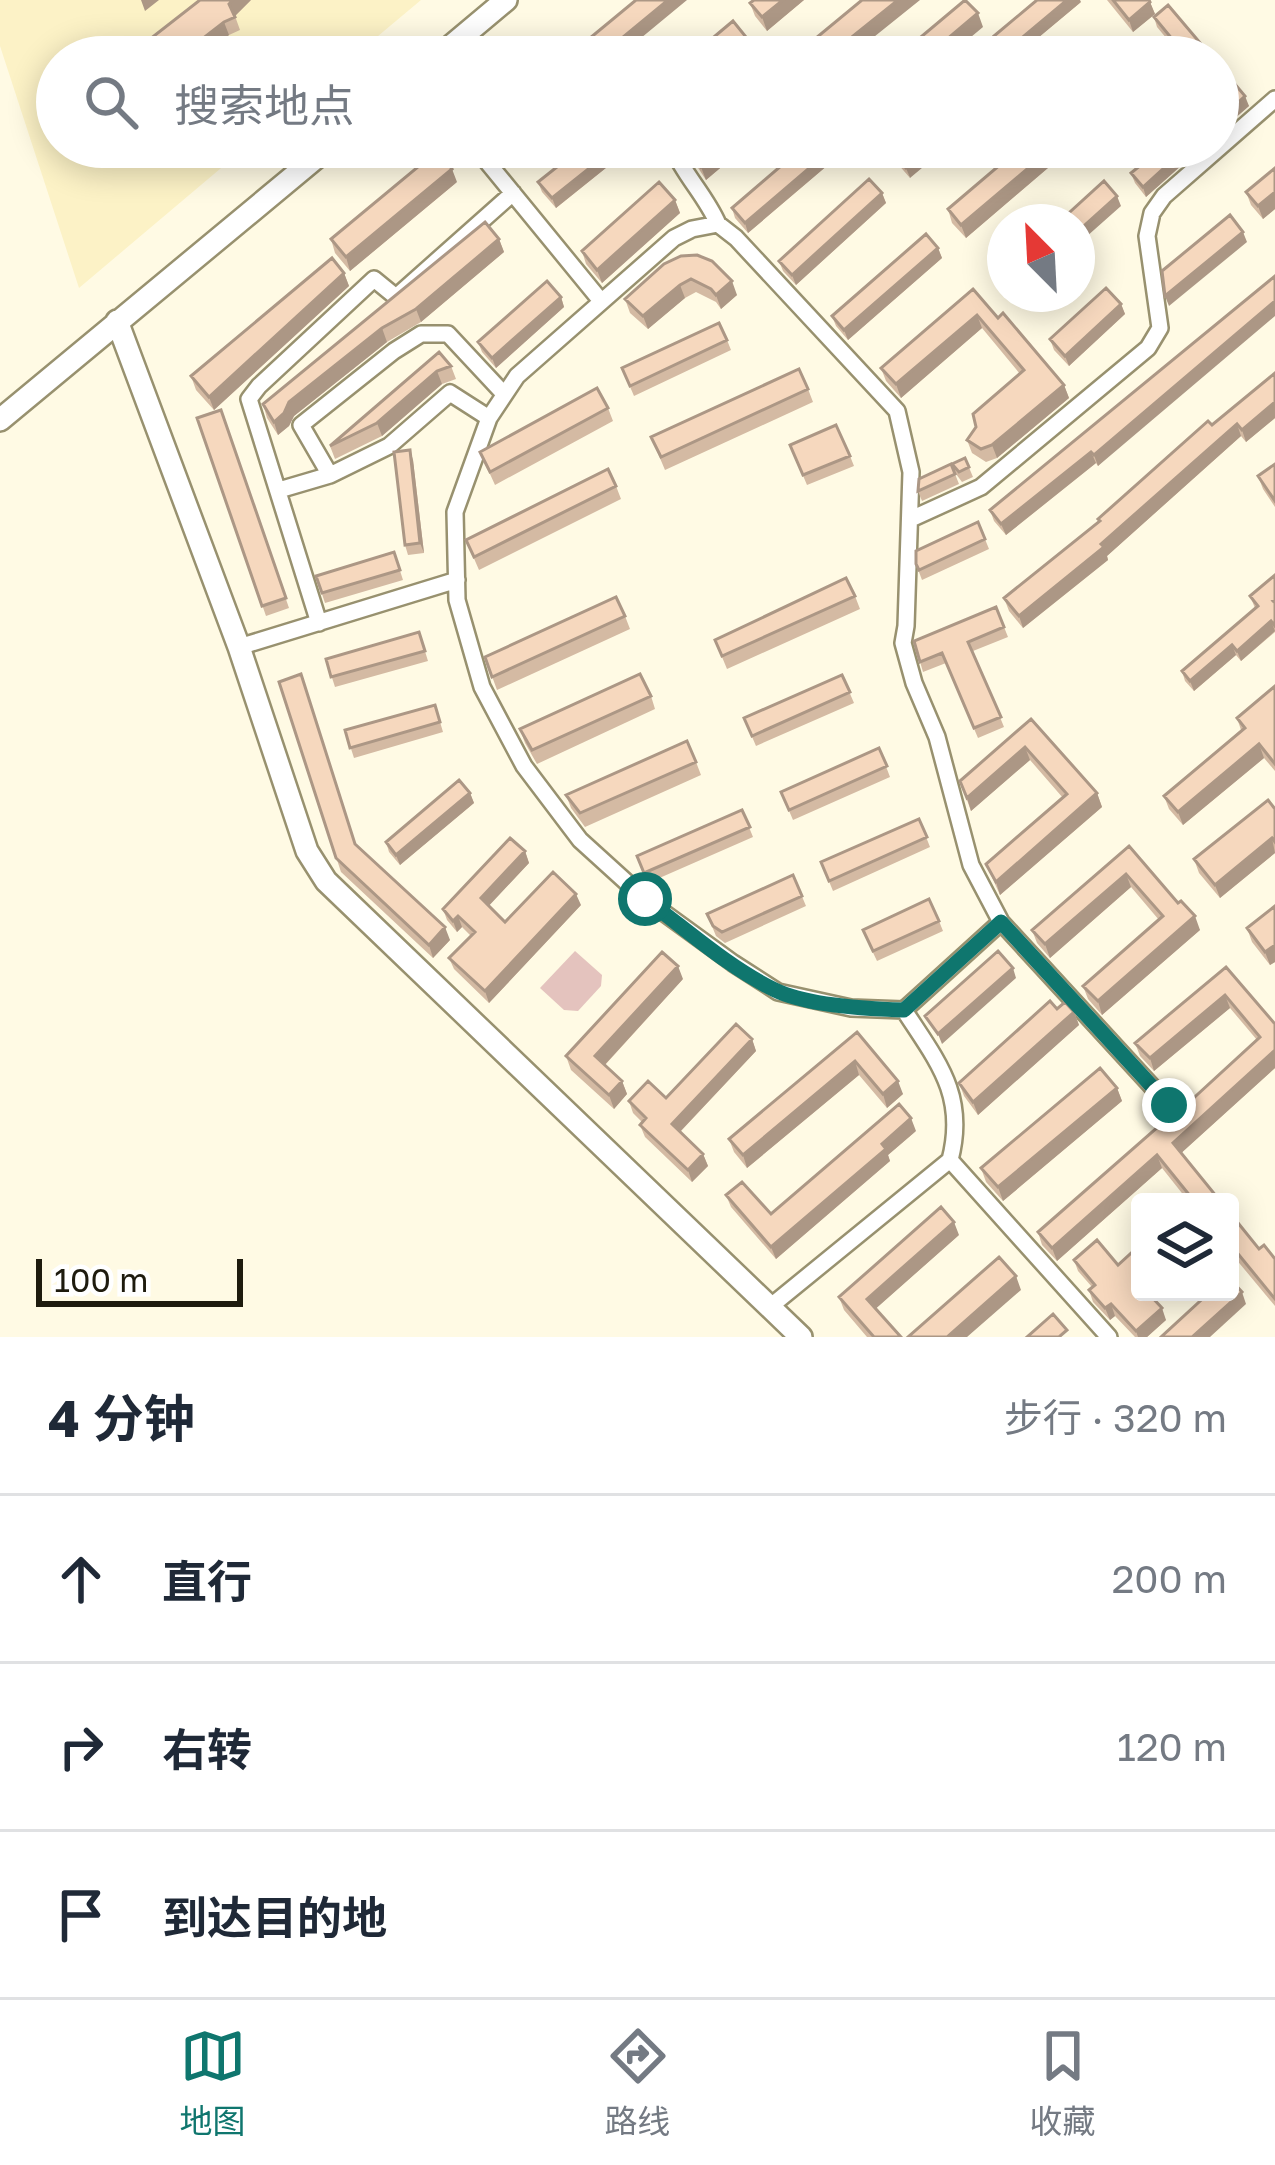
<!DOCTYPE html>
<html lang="zh">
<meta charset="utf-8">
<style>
:root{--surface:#fff;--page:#f6f6f7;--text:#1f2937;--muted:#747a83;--line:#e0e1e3;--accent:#0f766e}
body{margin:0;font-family:"Golos Text","Noto Sans SC",sans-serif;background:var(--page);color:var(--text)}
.controls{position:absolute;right:36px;bottom:36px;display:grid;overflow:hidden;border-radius:12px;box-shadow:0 6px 30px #0003}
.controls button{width:108px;height:108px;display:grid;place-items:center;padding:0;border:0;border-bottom:3px solid var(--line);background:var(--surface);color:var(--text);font:60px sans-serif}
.compass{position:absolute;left:987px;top:204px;width:108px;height:108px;border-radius:50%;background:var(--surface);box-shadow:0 6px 30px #0003;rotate:336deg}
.scale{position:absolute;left:36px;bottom:30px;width:207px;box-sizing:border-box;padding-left:12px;border:6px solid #1e1b0e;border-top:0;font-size:33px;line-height:42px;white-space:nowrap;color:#1e1b0e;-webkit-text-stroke:9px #fff;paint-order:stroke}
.stop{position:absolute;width:36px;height:36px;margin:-27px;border:9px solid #0f766e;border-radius:50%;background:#fff}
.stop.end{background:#0f766e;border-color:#fff;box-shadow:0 3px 12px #0008}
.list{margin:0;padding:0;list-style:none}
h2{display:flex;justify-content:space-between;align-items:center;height:156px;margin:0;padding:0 48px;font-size:51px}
h2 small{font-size:39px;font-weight:400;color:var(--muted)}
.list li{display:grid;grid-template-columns:78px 1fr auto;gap:36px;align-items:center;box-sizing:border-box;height:168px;padding:0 48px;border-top:3px solid var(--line)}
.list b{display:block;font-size:45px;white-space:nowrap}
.list em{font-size:39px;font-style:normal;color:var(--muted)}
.icon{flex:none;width:66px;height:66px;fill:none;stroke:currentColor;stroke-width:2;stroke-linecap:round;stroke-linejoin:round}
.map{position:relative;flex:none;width:1275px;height:1337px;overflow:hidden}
.search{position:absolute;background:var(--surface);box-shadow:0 6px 30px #0003;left:36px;right:36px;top:36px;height:132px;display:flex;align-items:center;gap:30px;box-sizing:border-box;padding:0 42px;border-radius:66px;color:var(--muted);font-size:45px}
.sheet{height:660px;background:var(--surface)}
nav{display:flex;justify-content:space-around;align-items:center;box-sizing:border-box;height:168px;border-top:3px solid var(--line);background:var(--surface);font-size:33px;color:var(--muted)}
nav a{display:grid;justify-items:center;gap:6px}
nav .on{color:var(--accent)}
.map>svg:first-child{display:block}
.built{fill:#fcf2c6}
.green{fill:#e4c3be}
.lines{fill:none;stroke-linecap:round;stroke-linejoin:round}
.street-casing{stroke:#98916f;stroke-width:20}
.secondary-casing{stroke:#98916f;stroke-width:26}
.street{stroke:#fff;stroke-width:15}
.secondary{stroke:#fff;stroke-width:21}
.wall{fill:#d4baa3}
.shaded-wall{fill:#ac9785}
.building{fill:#f6d8be;stroke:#ac9785;stroke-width:3}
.route{stroke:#0f766e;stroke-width:15}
</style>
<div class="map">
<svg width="1275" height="1337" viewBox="0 0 1275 1337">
<rect width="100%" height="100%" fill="#fffae4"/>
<path class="built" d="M0,0H421L353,57H57V147H246L79,288L0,46Z"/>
<path class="green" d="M575,951L602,975L601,986L578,1011L564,1010L540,988Z"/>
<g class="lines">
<g class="street-casing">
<path id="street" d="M475,147L601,301
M672,147C684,175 706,196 718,224
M330,475L389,446L450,393L489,418
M279,490L330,475L301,425L394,351L421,334H448L504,394
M911,519L981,487L1148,348L1160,328L1147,236L1152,213L1164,196L1275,99
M319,623L249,399L259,386L374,279L396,297L513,193
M239,647L457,580
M904,1010L851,1008L778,992L733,963L645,899L580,840L524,766L482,687L457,600L455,512L489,418L517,376L674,238L692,229L718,224L736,238L897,411L911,472L906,626L903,643L914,683L937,737L971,865L1001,922
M950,1160L1109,1337
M771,1306L950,1160C967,1095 937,1061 904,1010L1001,922L1169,1105"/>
</g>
<g class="secondary-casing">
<path id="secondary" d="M438,57L506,0
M117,321L239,647L307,851L326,881L801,1337
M0,420L329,147"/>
</g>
<use href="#street" class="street"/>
<use href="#secondary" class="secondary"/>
</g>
<path class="wall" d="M251,0L235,16L240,30L229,35L201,57H158L154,52L150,39Z
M804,0L767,31L755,16L750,3Z
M1107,0H1149L1155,14L1133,32Z
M1081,2L1015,57H1007L997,46L994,36Z
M1154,17L1212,57H1182L1157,27Z
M1218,64L1249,106L1234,119L1218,99Z
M582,147H632L556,208L542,192L538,182Z
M687,147H745L706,180L691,157Z
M900,147L910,178L897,163L893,153Z
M1021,147H1068L1069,150L966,238L952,223L948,209Z
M1163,147H1202L1146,197L1135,183L1131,173Z
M842,153L748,233L735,218L732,208Z
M1275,168V209L1263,219L1251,205L1246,192Z
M457,182L350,271L335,253L331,239Z
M882,193L886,203L796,285L783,271L779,261Z
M675,200L680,213L602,283L586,264L582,251Z
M499,239L504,252L421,322L387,342L294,416L289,426L278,435L267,418L263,404Z
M938,248L942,258L848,340L836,326L832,316Z
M664,264L737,295L721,309L716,302L696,292L685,298L648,329L630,313L625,299Z
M344,273L349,286L214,410L196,390L191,376Z
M1275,276L1098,466L1096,463L1006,535L994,521L990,510Z
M973,289L998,318L1064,385L1069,398L997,458L986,462L972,453L967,440L1020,374L982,328L901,398L886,381L881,368Z
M561,297L564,307L496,368L482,352L478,342Z
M1121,304L1125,314L1069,366L1054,350L1050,339Z
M727,340L731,350L634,396L622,368Z
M439,352L451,366L456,379L442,384L382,436L335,459L330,446Z
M1275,373V418L1246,442L1241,436L1107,556L1108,560L1023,628L1009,611L1004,598L1099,521Z
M808,389L813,402L665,470L651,437Z
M608,408L613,421L495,485L480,452Z
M221,410L289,608L266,616L197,418Z
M790,445L850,456L854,466L807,485Z
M965,458L973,477L962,482L956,474L952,464Z
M413,460L424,553L408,555L405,545Z
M951,464L959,484L922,501L918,491Z
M1275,464V507L1263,489L1258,476Z
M616,486L621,499L479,570L466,540Z
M978,522L989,549L922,580L916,564Z
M394,552L403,580L325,603L316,576Z
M1275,575V632L1241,661L1236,655L1194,691L1185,681L1182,671L1255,608L1250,596Z
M855,596L860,609L727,669L715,640Z
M996,607L1008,637L973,651L1004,727L978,738L946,663L923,672L914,641Z
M625,616L630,629L497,690L485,657Z
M419,632L428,661L335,687L326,659Z
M842,675L854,703L756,746L744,718Z
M279,682L356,845L450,940L433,958L341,872Z
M1275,686V771L1264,758L1183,825L1169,809L1164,796L1241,730L1237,718Z
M651,696L655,709L537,764L525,743L520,729Z
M435,705L443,732L354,758L345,730Z
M1031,719L1097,793L1102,807L1000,895L986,864L1063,798L1030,760L971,811L960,781Z
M879,748L890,777L793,820L781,792Z
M696,762L701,775L585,827L571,808L566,795Z
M470,793L474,803L400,865L389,852L386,842Z
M1275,809V853L1220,898L1199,873L1194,859Z
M742,810L753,837L648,883L637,856Z
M919,819L930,847L833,891L821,862Z
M1129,846L1200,930L1102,1015L1088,999L1083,986L1159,920L1131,887L1050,958L1037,943L1032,930Z
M525,851L529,863L488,906L505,922L581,905L489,1003L454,969L449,958L471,936L462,927L457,932L447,920L443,909Z
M793,875L806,906L725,943L716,936L707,914Z
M1275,906V962L1270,965L1252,942L1247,928Z
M939,921L943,931L877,961L867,940Z
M1226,967L1275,1024V1068L1181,1153L1221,1202H1189L1162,1168L1057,1261L1042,1245L1038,1232L1162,1127L1257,1040L1230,1008L1154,1071L1140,1056L1135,1043Z
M683,979L605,1065L622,1081L627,1094L614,1109L571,1070L566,1056Z
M1057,1009L1074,1012L1079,1025L978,1115L964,1096L959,1083Z
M857,1032L903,1094L887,1108L859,1075L747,1168L734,1152L729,1139Z
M752,1039L756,1051L680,1132L703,1154L708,1166L692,1182L645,1137L640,1125L642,1122L633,1113L629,1101L666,1098Z
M1117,1088L1122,1101L1003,1201L986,1182L981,1168Z
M916,1131L888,1155L890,1161L776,1259L731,1207L726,1195L771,1214Z
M1230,1213L1259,1249L1275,1259V1306L1230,1252Z
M959,1235L876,1308L901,1337H867L844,1310L839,1297Z
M1074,1260L1140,1292L1166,1320L1147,1337H1135L1115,1316L1110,1320L1093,1302L1089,1290L1092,1287L1078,1271Z"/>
<path class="shaded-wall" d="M141,0H159L145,11Z
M233,0H251L234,17L229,4Z
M668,0H687L618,57H599Z
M783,0H804L767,31L762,17Z
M898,0H920L849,57H827Z
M1067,0H1080L1081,2L1015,57H1009L1006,51Z
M1150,2L1155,14L1133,32L1129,20Z
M978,13L983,27L947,57H926Z
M224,22L229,35L201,57H179Z
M746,37L750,47L738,57H722Z
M1245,96L1249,106L1234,119L1231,109Z
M616,147H632L556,208L552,198Z
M724,147H745L706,180L701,167Z
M834,147H839L842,153L748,233L745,223Z
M931,147H947L910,178L906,168Z
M1053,147H1068L1069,150L966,238L961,225Z
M1187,147H1202L1146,197L1143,187Z
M452,169L457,182L350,271L346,257Z
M1275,192V209L1263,219L1258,206Z
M882,193L886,203L796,285L792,275Z
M1117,196L1121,206L1077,245V232Z
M675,200L680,213L602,283L597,270Z
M1243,232L1247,242L1169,306L1165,296Z
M499,239L504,252L421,322L416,309Z
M938,248L942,258L848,340L844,330Z
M344,273L349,286L214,410L209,397Z
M732,281L737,295L721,309L716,295Z
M680,285L685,298L648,329L643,316Z
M561,297L564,307L496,368L492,358Z
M1275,301V316L1098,466L1094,455Z
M1121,304L1125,314L1069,366L1065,356Z
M977,315L982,328L901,398L896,384Z
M382,328L387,342L294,416L289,426L278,435L274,422L289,402Z
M437,371L442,384L382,436L377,423Z
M1064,385L1069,398L997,458L992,445Z
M1275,402V418L1246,442L1242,430Z
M1237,424L1241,436L1107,556L1108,560L1023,628L1019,616Z
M410,450L413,460L424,553L420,543Z
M1091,452L1096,463L1006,535L1001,524Z
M1271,621L1275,631L1241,661L1237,651Z
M1232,645L1236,655L1194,691L1190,681Z
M1259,744L1264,758L1183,825L1178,812Z
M1025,747L1030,760L971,811L967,798Z
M470,793L474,803L400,865L396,855Z
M1097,793L1102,807L1000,895L996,882Z
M1272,838L1275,853L1220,898L1215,885Z
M525,851L529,863L485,910L481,898Z
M1126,874L1131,887L1050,958L1045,944Z
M576,894L581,905L489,1003L485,991Z
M458,916L462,927L457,932L453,921Z
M1195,916L1200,930L1102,1015L1098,1001Z
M445,927L450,940L433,958L429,945Z
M1275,945V962L1270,965L1265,952Z
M678,966L683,979L600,1070L595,1056Z
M1013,968L1016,978L942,1044L938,1034Z
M1225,995L1230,1008L1154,1071L1150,1058Z
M1074,1012L1079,1025L978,1115L973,1102Z
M752,1039L756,1051L676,1136L672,1124Z
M1275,1050V1068L1178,1156L1173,1143Z
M855,1061L859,1075L747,1168L743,1155Z
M622,1081L627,1094L614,1109L609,1095Z
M898,1081L903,1094L887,1108L883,1094Z
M1117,1088L1122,1101L1003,1201L998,1187Z
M911,1118L916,1131L888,1155L890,1161L776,1259L771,1247Z
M703,1154L708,1166L692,1182L688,1170Z
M1157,1155L1162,1168L1057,1261L1052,1248Z
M954,1222L959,1235L872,1312L867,1299Z
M1016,1276L1021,1290L967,1337H947Z
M1242,1292L1246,1304L1210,1337H1192Z
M1111,1304L1115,1316L1110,1320L1105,1308Z
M1162,1308L1166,1320L1147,1337H1138L1136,1331Z"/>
<path class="building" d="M200,0H233L229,4L235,17L224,22L179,57H163L150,39Z
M636,0H668L599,57H567Z
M754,0H783L762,17L750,3Z
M862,0H898L827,57H793Z
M965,0L978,13L926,57H897Z
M1037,0H1067L1006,51L994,36Z
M1113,0H1149L1150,2L1129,20Z
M1168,5L1212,57H1187L1154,17Z
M733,21L746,37L722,57H690Z
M1147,45L1157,57H1132Z
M1218,64L1245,96L1231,109L1218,94Z
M582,147H616L552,198L538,182Z
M688,147H724L701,167Z
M803,147H834L745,223L732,208Z
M900,147H931L906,168L893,153Z
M1021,147H1053L961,225L948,209Z
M1163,147H1187L1143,187L1131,173Z
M437,151L452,169L346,257L331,239Z
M1275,168V192L1258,206L1246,192Z
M869,179L882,193L792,275L779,261Z
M1104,181L1117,196L1077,232V222H1059Z
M659,182L675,200L597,270L582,251Z
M1230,215L1243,232L1165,296L1162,271Z
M485,222L499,239L416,309L382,328L289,402L284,413L274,422L263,404Z
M926,234L938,248L844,330L832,316Z
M697,255L712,261L732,281L716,295L711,289L691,279L680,285L643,316L625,299L664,264L681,256Z
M332,258L344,273L209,397L191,376Z
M1275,276V301L1094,455L1091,452L1001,524L990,510Z
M547,281L561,297L492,358L478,342Z
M1106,288L1121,304L1065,356L1050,339Z
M973,289L998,318L1003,313L1064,385L992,445L981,449L967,440L976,427L973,414L1024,370L977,315L896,384L881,368Z
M719,323L727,340L630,386L622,368Z
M439,352L451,366L437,371L377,423L330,446Z
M799,369L808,389L661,457L651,437Z
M1275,373V402L1242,430L1237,424L1101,544L1104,547L1019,616L1004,598L1100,521L1098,519L1208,421L1212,425Z
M597,388L608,408L490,472L480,452Z
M221,410L286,598L262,606L197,418Z
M836,425L850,456L803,475L790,445Z
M410,450L420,543L405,545L394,452Z
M965,458L969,467L959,472L952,464Z
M951,464L955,474L918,491L919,479Z
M1275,464V501L1258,476Z
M608,469L616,486L474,557L466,540Z
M978,522L985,539L919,570L916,564V551Z
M394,552L400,570L322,593L316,576Z
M1275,575V600L1273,601L1275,603V626L1271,621L1237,651L1232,645L1190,681L1182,671L1258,606L1250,596Z
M846,578L855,596L722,656L715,640Z
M616,597L625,616L492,677L485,657Z
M996,607L1004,627L968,642L1001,717L974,728L942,653L920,662L914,641Z
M419,632L425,651L331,677L326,659Z
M301,674L355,844L445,927L429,945L336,858L279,682Z
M640,674L651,696L532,750L520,729Z
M842,675L850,692L752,736L744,718Z
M1275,686V764L1259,744L1178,812L1164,796L1245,728L1237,718Z
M435,705L440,722L350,748L345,730Z
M1031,719L1097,793L996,882L986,864L1067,794L1025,747L967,798L960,781Z
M687,741L696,762L580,813L566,795Z
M879,748L887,766L789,810L781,792Z
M459,780L470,793L396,855L386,842Z
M1268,800L1275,809V842L1272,838L1215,885L1194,859Z
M742,810L750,827L644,873L637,856Z
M919,819L927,837L829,881L821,862Z
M510,838L525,851L481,898L505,922L553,872L576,894L485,991L449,958L475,932L458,916L453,921L443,909Z
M1129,846L1178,903L1181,901L1195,916L1098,1001L1083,986L1163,916L1126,874L1045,944L1032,930Z
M793,875L802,896L722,932L713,926L707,914Z
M929,899L939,921L873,951L863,930Z
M1275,906V945L1265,952L1247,928Z
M998,951L1013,968L938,1034L925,1016Z
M662,952L678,966L595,1056L622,1081L609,1095L566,1056Z
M1226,967L1275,1024V1050L1173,1143L1221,1202H1195L1157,1155L1052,1248L1038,1232L1160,1125L1162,1127L1260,1037L1225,995L1150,1058L1135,1043Z
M1050,1001L1057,1009L1065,1002L1074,1012L973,1102L959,1083Z
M736,1024L752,1039L672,1124L703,1154L688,1170L640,1125L646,1118L629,1101L648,1081L666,1098Z
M857,1032L898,1081L883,1094L855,1061L743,1155L729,1139Z
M1100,1068L1117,1088L998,1187L981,1168Z
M899,1104L911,1118L882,1144L886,1149L771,1247L726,1195L742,1182L771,1214Z
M941,1207L954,1222L867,1299L901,1337H874L839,1297Z
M1230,1213L1259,1249L1264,1245L1275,1259V1299L1230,1244Z
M1097,1240L1118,1265L1140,1245V1278L1137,1280L1140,1284V1292H1147L1162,1308L1136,1331L1111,1304L1105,1308L1089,1290L1095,1285L1074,1260Z
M999,1257L1016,1276L947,1337H908Z
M1230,1279L1242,1292L1192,1337H1161L1210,1292H1230Z
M1053,1314L1067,1330L1059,1337H1027Z"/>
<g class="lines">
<path class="route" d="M645,899C686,929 729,968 775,990C808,1006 868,1009 904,1010L1001,922L1169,1105"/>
</g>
</svg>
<div class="controls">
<button><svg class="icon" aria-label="layers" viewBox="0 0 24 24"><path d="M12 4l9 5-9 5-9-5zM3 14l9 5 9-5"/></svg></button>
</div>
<svg class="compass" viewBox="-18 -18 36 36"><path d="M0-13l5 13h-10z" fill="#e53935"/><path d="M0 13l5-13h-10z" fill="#747a83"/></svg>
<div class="scale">100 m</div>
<div class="stop" style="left:645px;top:899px"></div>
<div class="stop end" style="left:1169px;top:1105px"></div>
<div class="search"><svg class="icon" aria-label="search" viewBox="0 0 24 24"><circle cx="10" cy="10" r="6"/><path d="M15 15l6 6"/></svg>搜索地点</div>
</div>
<section class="sheet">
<h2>4 分钟<small>步行 · 320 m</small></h2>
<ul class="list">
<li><svg class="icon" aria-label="ahead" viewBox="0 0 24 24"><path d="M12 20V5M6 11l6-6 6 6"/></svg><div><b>直行</b></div><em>200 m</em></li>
<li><svg class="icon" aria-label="right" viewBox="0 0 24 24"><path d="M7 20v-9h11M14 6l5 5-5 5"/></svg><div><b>右转</b></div><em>120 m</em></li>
<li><svg class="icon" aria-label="arrive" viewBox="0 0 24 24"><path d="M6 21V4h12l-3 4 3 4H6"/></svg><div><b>到达目的地</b></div></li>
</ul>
</section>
<nav>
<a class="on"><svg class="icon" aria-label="map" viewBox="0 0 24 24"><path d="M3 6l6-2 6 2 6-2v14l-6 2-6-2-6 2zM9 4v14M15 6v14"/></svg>地图</a>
<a><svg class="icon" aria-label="directions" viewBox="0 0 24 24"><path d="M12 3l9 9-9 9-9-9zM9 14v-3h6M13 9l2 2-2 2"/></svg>路线</a>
<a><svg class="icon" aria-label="saved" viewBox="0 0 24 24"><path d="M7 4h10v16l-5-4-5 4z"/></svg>收藏</a>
</nav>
